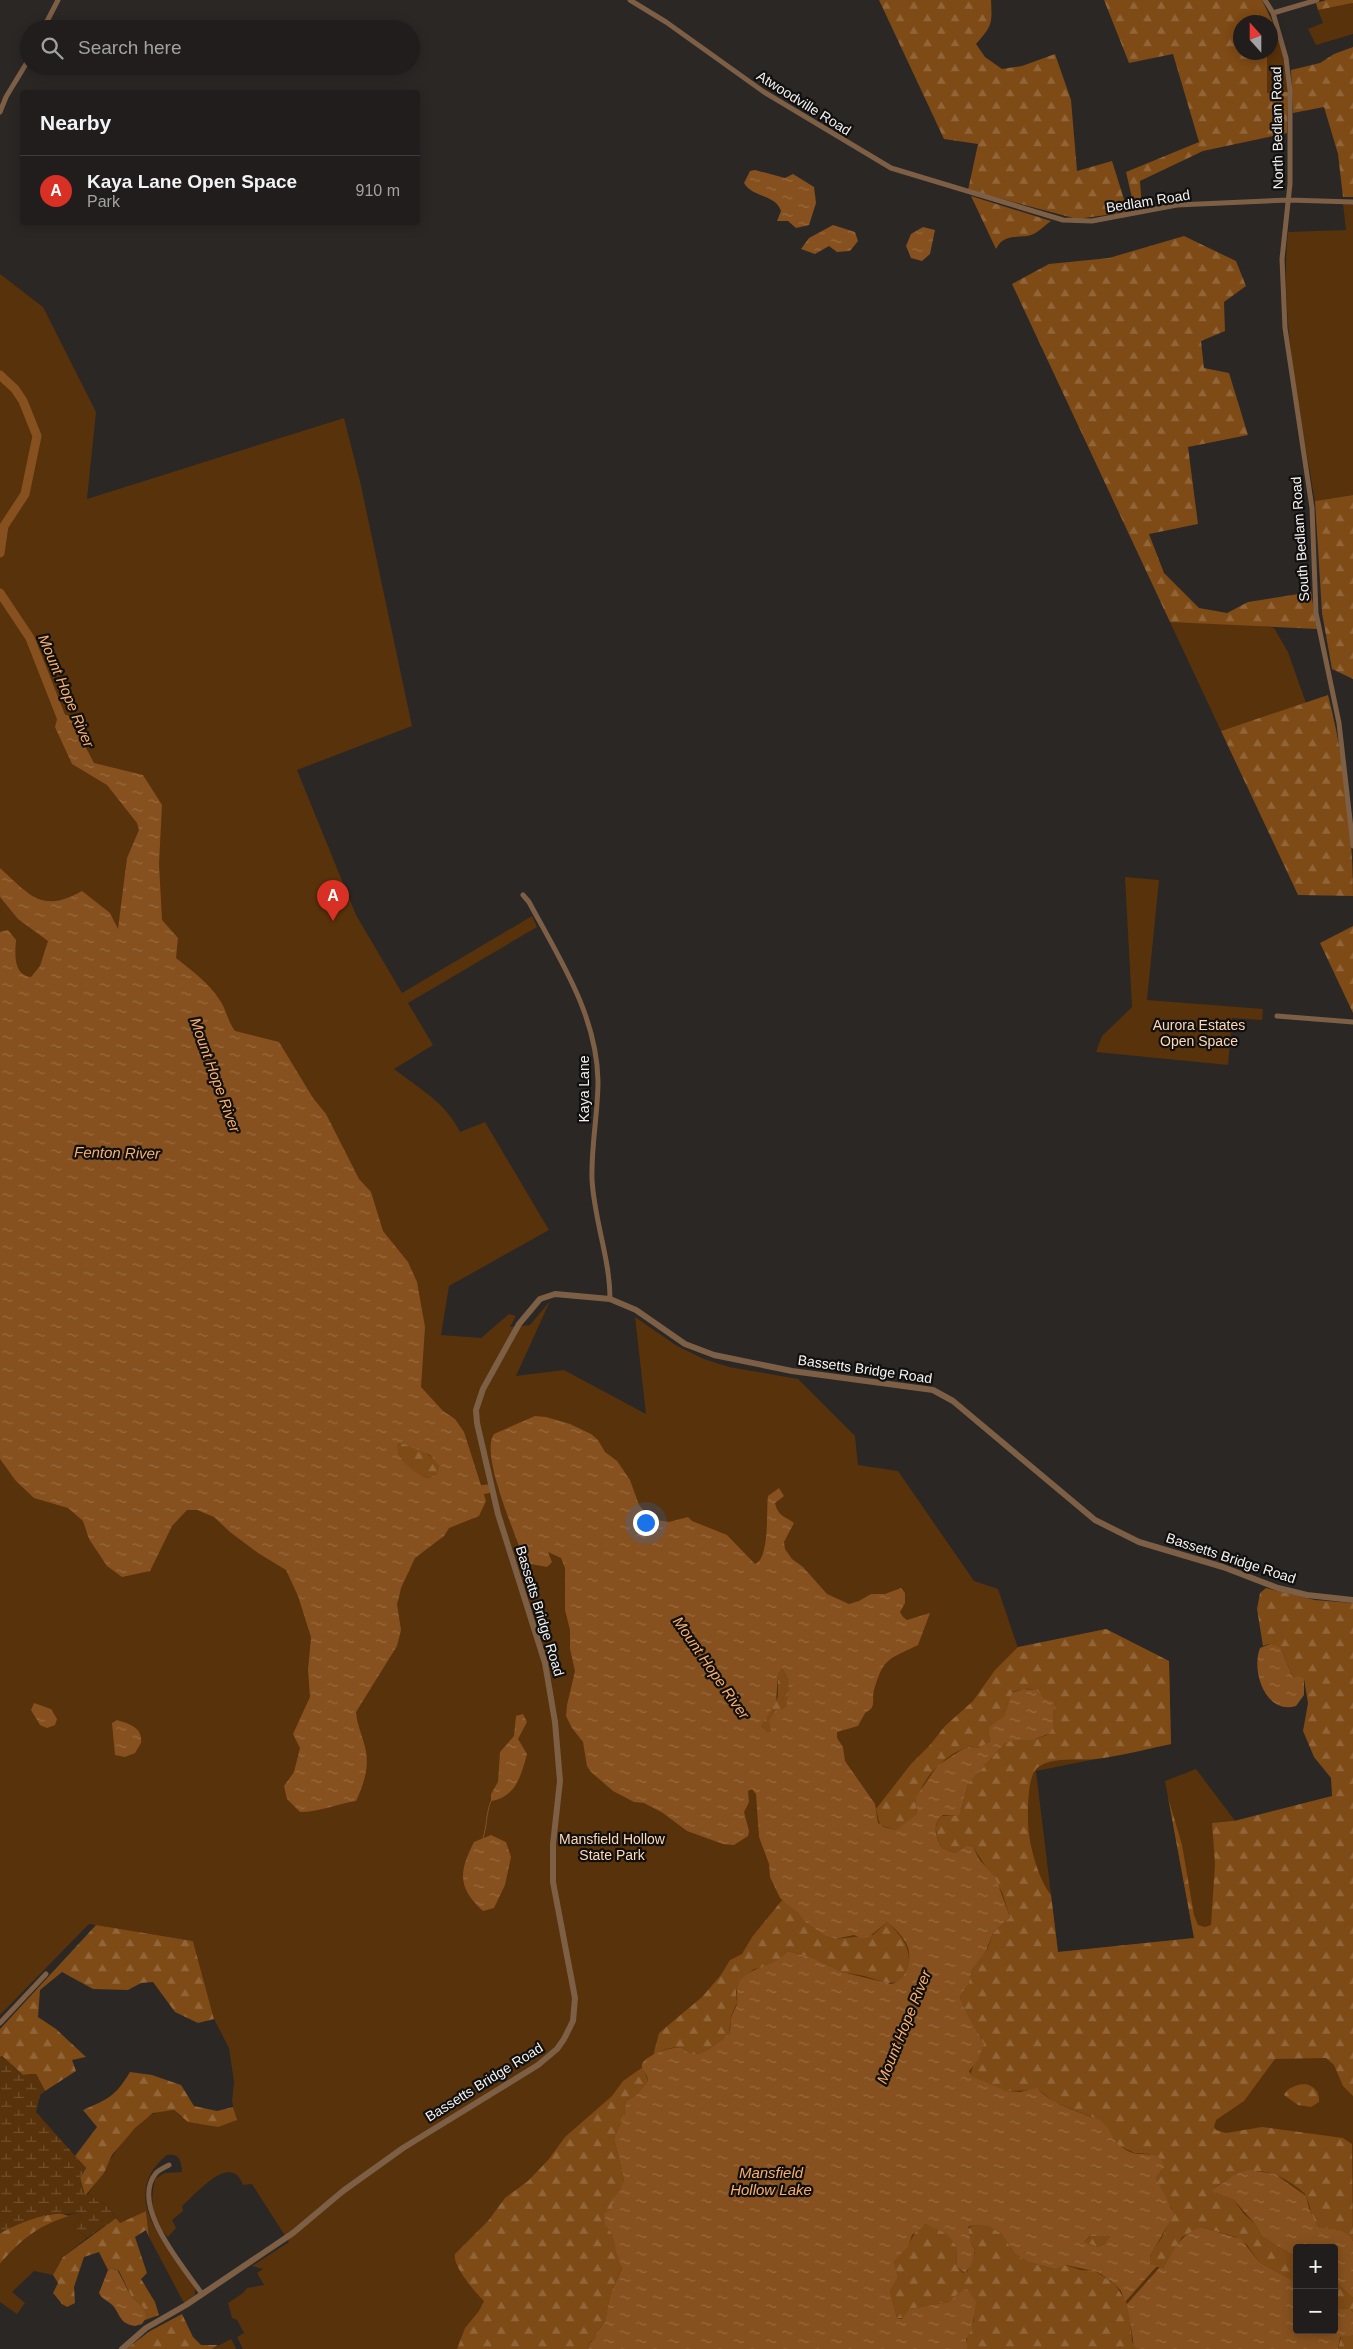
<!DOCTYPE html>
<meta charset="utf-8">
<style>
:root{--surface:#201d1c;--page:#2d2a29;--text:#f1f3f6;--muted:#a2a2a3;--line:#3d3b3b;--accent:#d93025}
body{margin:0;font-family:Helvetica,sans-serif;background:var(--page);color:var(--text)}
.controls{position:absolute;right:15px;bottom:15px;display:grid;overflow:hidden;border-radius:5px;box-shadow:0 2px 12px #0003}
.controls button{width:45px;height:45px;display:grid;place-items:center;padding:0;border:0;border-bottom:1px solid var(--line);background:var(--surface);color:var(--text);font:25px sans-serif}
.compass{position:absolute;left:1233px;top:15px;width:45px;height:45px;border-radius:50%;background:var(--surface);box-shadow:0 2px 12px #0003;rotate:339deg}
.you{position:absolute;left:645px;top:1522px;width:18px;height:18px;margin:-12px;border:4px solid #fff;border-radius:50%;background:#1a73e8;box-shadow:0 0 0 8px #1a73e833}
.badge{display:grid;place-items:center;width:32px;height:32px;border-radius:50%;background:var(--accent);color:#fff;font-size:16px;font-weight:700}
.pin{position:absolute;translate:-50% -41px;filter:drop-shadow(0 1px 2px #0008)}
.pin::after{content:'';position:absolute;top:26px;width:18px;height:15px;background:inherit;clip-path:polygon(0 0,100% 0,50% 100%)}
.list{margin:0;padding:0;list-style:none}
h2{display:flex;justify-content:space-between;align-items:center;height:65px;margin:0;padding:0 20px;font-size:21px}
h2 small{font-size:16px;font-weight:400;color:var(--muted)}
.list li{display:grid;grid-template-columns:32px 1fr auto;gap:15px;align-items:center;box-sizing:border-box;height:70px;padding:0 20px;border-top:1px solid var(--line)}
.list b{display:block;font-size:19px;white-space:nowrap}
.list p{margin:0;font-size:16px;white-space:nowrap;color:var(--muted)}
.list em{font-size:16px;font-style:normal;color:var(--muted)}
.icon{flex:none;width:28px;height:28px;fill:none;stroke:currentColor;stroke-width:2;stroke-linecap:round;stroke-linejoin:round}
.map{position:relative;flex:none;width:1353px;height:2349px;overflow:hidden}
.search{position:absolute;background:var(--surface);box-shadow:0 2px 12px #0003;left:20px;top:20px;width:400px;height:55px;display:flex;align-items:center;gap:12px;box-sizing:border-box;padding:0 18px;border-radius:28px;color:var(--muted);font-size:19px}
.panel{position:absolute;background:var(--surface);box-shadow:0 2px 12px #0003;left:20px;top:90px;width:400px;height:135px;border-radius:5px}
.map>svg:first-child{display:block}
.green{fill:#58320a;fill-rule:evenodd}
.forest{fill:url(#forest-firs)}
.wetland{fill:url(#wetland-marsh)}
.water{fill:url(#water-ripples);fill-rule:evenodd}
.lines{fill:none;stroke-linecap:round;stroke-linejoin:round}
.stream{stroke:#86511e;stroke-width:1}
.river{stroke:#86511e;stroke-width:9}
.minor{stroke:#7d5f46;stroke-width:5}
.tertiary{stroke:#7d5f46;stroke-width:6}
.labels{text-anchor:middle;stroke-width:4.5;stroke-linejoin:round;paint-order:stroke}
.street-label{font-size:14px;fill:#f5f3f2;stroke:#11100f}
.park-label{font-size:14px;fill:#fed8b8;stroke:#11100f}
.water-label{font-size:15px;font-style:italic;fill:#faaf6e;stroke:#11100f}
</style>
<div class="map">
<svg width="1353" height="2349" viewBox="0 0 1353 2349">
<defs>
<pattern id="forest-firs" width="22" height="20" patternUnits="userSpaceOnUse" patternTransform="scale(1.25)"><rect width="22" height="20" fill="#7e4a15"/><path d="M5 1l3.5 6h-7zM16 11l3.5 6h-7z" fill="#916538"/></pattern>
<pattern id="wetland-marsh" width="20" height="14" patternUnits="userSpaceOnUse" patternTransform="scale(1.25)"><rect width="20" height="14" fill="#58320a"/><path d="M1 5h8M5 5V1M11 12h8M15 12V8" fill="none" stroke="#71502e"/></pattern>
<pattern id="water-ripples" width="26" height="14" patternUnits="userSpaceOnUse" patternTransform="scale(1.25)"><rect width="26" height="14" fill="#86511e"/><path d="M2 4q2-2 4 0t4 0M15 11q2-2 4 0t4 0" fill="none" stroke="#986a3f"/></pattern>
</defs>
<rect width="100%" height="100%" fill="#2a2725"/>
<path class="green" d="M1353,3V34L1316,45L1308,29L1323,23L1318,10Z
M1272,21L1283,54L1288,92L1267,93V53L1270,52L1271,23Z
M1343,204H1353V495L1315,501C1301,417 1279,317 1288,232L1346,230Z
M0,274L43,307L96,412L87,499L344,418L360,481L412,726L297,770L356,915L402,993L532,916L537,927L408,1003L433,1045L394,1069C419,1088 446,1103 460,1132L485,1122L549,1230L449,1286L441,1335L481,1338L509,1314L516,1316L510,1327L530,1325L550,1301L516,1376L564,1370L646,1414L635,1317L677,1346L704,1359L729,1367L798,1379L855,1436L858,1465L898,1471L974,1581L998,1589L1018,1648L1106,1629L1169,1661L1171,1744L1036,1771L1058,1952L1194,1938L1165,1781L1196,1769L1242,1830L1353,1951V2349H243L237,2337L244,2333L237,2320L232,2318L228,2303L243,2293L247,2288L264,2285L257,2273L263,2269L252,2266L289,2242L252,2184L243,2185C231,2151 196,2194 182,2206L183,2211L172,2220L176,2228L168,2237C151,2220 150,2200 155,2179L165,2173L182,2172C181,2161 180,2153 167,2155C114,2198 172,2249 195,2289V2295L184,2303L149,2237L146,2211L120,2223L109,2208L88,2194C107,2169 125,2126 155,2113C160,2110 168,2111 174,2110L181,2117L236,2120L232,2101L234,2082L229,2048L214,2019L193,1941L89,1924L0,2015ZM1297,2248H1334V2330H1297Z
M1170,622L1254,624L1274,628L1288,652L1306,703L1221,731Z
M1125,877L1159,880L1147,1000L1263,1009L1262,1020L1232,1018L1228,1065L1096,1052L1102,1036L1132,1007Z
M78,2212L83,2216L73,2225L87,2238L63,2257L53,2275L34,2271L12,2292L25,2303L17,2314L0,2302V2264C25,2234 41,2224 78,2212Z
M231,2339L236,2348L235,2349H212Z"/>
<path class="forest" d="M879,0H991C992,23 993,25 976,44L985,57L1002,69L1022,66L1055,54L1071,100L1077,171L1112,161L1128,212L1077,219L968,190L978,144L944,139Z
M1104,0H1262L1272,21L1271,23L1240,22V52L1267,53V93L1288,92L1287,133L1203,151L1140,181L1142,209L1135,211L1126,172L1199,142L1173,54L1129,63Z
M1326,0H1353V3L1318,10L1316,3Z
M1353,47V197H1343L1338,154L1324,107L1293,113L1291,70L1320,63L1334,54Z
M971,196L1051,221C1045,225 1038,233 1031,235C1020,239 1004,232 996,249Z
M1184,236L1236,261L1246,286L1224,302L1225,331L1201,341L1204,368L1229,373L1248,435L1188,447L1198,524L1149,534L1164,573L1199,608L1227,613L1248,602L1311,592L1317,629L1170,622L1012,284L1049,264L1109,258Z
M1353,495V679L1332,669L1322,613L1315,501Z
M1328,695C1344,756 1353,833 1353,896L1298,895L1221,731Z
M1353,926V1013L1320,943Z
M400,1443C411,1443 435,1456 439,1466L436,1475L428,1478C414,1475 400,1460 396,1447Z
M1266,1588L1315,1600L1353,1603V2096L1343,2086L1334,2065L1326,2058L1275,2059L1244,2101L1216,2120L1214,2127L1216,2130L1226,2133L1262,2127L1343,2138L1352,2144L1353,2241C1347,2226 1329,2230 1317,2226C1311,2218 1309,2198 1304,2193C1272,2166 1247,2163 1213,2189V2192L1234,2200L1244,2214L1255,2224L1261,2235L1282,2249L1297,2256V2283L1259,2262L1247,2245L1236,2237L1201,2227L1182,2237L1163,2268L1152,2266L1149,2262C1151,2249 1159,2244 1164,2233C1168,2225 1170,2216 1172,2208C1165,2202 1161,2188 1156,2178L1162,2170L1150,2154L1135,2153L1119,2146L1094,2118L1054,2102L1039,2090L1006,2091L974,2080L970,2075L982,2039L961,2005L960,1996L968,1985L972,1970L988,1948L993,1933L1010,1917L1002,1892L973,1847L967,1845L955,1853L942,1848C936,1837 932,1825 942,1816H957L961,1811L968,1784L1005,1743L1010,1740L1036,1739L1047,1735L1053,1722L1054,1704C1036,1695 1038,1683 1013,1692L1004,1716L988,1727L990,1742C986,1744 981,1748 976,1748C971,1748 973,1746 968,1747C942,1755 913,1786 917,1814L915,1817L896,1830L880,1825L876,1809L911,1764L930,1745L945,1726L973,1701L995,1670L1018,1647L1106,1629L1169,1661L1171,1744C1147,1749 1121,1756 1096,1759C1079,1761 1052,1756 1037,1768C1027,1777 1028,1811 1028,1824C1029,1844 1038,1879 1051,1895L1058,1952L1194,1938L1168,1797L1182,1845L1194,1915L1198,1925L1205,1927L1211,1925L1215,1864L1212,1823L1234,1821L1332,1796L1331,1778L1314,1757L1303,1731L1308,1703L1304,1679L1293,1678L1282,1651L1269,1644L1263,1646L1257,1609L1260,1593Z
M782,1669C792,1678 788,1697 785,1708L780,1709L770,1724L771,1730L768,1732L761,1726L778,1697V1674Z
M783,1899L798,1913L805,1922L825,1936L834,1939L873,1935L887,1922C905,1938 920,1960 898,1982L887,1983L864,1976L842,1972L813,1958L787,1951L783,1958L763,1968L754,1969L742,1979L736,1991L737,2003L731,2016L729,2034C720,2040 708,2053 696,2054C689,2055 688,2050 682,2048C675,2045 658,2051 653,2056L659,2033L702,1997L721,1975L730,1960L742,1954L752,1937Z
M96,1925L193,1941L214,2019L198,2023L175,2012L153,1982L141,1983L128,1990L93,1989L62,1972L40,1990L38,2017L56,2029L86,2057L72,2060L76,2071L45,2091L36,2074L23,2075L2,2056L0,2057V2029Z
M643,2067L648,2081L636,2095L626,2101L624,2117L614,2138L624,2180L622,2189L614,2197L612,2209L604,2215L606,2227L614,2235L622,2267L610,2295L605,2322L597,2332L596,2339L590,2342L588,2349H457L465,2328L479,2311L484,2301C475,2292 452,2266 455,2254L488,2221L505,2198L528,2181L549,2159L565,2137L612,2096L623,2081Z
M130,2072L152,2075L181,2085L194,2106L217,2111L233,2107L237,2120L218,2127L188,2122L174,2110L153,2113L135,2128L112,2155L104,2173L85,2196L80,2178L86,2168L75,2156L97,2127L83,2110C108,2099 115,2097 130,2072Z
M1305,2084C1314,2086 1320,2092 1319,2102L1311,2107L1298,2105L1284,2095C1287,2088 1297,2084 1305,2084Z
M146,2211L149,2237L146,2230L135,2237L147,2273L141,2279L155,2302L159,2315L145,2320L143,2307L131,2296L119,2271L112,2268L108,2270L99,2252L84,2257L74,2287L75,2303L67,2307L62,2304L53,2293L58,2283L53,2275L63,2257L116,2218L120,2223Z
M59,2213L69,2216C39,2225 20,2240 0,2264V2233L29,2218Z
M928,2224L945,2233L956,2245L957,2267L963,2273L967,2272L975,2252V2249L971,2243L968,2229L973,2225L987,2226L1001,2233L1015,2254L1028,2262L1053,2269L1065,2265L1081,2270L1095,2271L1115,2284L1129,2307L1132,2342L1139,2349H968C963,2338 973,2330 974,2319C974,2309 967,2298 963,2289L949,2302L909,2309L903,2318H897L890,2291L898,2278L894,2261C898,2256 903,2253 906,2248C913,2239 915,2226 928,2224Z
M1092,2235L1108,2236L1110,2237L1104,2244L1098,2247L1084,2242Z
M1334,2280L1353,2298V2312L1350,2309L1334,2308Z
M182,2314L193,2337L201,2345H218L212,2349H126L150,2331Z
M1348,2334L1353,2335V2349H1338L1341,2337Z"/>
<path class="wetland" d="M2,2056L23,2075L36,2074L45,2091L40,2095L36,2112L86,2168L80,2178L85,2195L88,2194L109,2208L116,2218L87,2238L73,2225L83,2216L78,2212C69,2215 64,2213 55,2214C33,2217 20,2223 0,2233V2057Z"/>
<path class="water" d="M755,170L785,178L793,174L814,187L816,203L809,225L796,228L788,221H777L781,211C775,194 753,198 744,183L750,171Z
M833,225L855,232L858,241L850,251L837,252L829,246L815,254L801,249L809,238Z
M923,227L935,230L930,254L922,261L911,258L906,246L911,234Z
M59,712L69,716L94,763L143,775L162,805L159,864L162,920L178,938L176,958C192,971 208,982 219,999C226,1008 227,1020 235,1031L279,1042L313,1098L326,1114L359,1179L371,1192L383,1231L408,1262L417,1282L425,1327L421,1387L443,1411L455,1419L464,1432L486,1501L479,1516L449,1528L444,1536L415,1558L401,1588L399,1597L397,1604L401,1630L397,1646L356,1712C357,1725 362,1734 365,1747C370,1767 364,1783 356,1801C337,1804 319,1812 300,1812L287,1799L284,1786L294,1772L300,1748L293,1734L310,1697L308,1670L311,1637L298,1596L286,1570L258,1553L230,1532L214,1517L197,1510H187L172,1526L150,1571L122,1577L107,1566L89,1539L83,1521L68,1508L34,1498L16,1481L0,1459V932L8,930L16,940C15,953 13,975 31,977L40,966L48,941L18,919L0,897V868C30,895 41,914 82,891L110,913L118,929L127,858L139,830L137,823L107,785L72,764L55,727ZM402,1443L430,1455L439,1466L436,1475L428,1478C417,1476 393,1456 398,1444Z
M535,1416L546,1417L570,1424L591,1434L598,1440L605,1452L617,1461L630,1480L639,1505L651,1519L669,1522L688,1517L692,1521L727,1535L755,1564C770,1558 766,1511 768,1496L779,1488L784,1496L775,1503C778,1517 787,1517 794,1523L784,1542L785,1549L792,1559L803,1567L827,1594L849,1604L859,1601L871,1594H885L901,1588L905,1593V1603L900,1612L903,1617L907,1620L930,1613L918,1645C889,1660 884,1656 874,1690C872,1697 875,1703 871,1709L865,1713L858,1726L837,1732V1738L843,1747L845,1761L875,1804L878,1823L884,1827L896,1830L917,1814L916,1797L938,1765L963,1749L969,1747L978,1748L990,1742L988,1727L1004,1716L1012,1693L1023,1689L1037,1690L1044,1698L1054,1703L1053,1727L1050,1733L1033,1740H1016L1005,1743L968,1784L960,1814L957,1816L943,1815C931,1824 936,1837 942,1848L955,1853L967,1845L973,1847L979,1859L996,1879L1010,1917L993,1933L986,1951L972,1970L968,1985L960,1996C960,2006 979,2032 984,2044L978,2060L969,2071L971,2076L1006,2091L1020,2092L1037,2088C1050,2103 1069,2108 1086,2115C1091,2118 1096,2118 1101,2121C1115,2133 1110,2145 1133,2153C1144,2156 1162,2150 1164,2167L1156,2178L1174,2214L1150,2256V2264L1157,2266L1125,2302L1121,2291L1115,2284L1098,2272L1066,2265L1054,2269L1028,2262L1015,2254L1001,2233L987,2226L973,2225L968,2227L971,2243L975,2250L971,2265L965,2273L957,2267L956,2245L945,2233L926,2224L912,2235L908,2247L894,2261L898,2278L890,2291L897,2318L902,2319L909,2309L949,2302L963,2289H967L976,2302L972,2329L966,2340L968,2349H588L590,2343L595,2339L597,2332L605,2322L610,2295L622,2268L616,2251L613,2234L605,2226L604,2213L612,2209V2199L621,2189L624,2180L614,2138L624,2117L626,2101L636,2095L648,2081C648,2075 644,2072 642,2067C639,2057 674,2045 682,2048C687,2050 689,2055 696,2054C708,2053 720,2040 729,2034C731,2029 730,2024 731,2018C732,2013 736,2009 737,2004C738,1995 735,1989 740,1981C750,1966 780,1966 787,1951L813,1958L842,1972L891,1984C908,1981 915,1953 904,1940C900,1933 893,1927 887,1922L869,1937L861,1938L854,1935L835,1939L825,1936L805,1922L798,1913L780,1898L770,1877L769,1864L759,1837L756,1794L752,1789L748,1791L749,1802L744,1812L749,1831L748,1836L734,1845L723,1844L687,1831L663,1813L644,1803L634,1802L613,1791L591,1772L587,1766L583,1742L572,1728L566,1716L567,1705L575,1671L570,1649V1630L565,1610V1568L561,1558L548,1552L552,1562L547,1567L525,1563C518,1539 479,1454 494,1434ZM782,1669C792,1678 788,1697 785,1708L777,1709L769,1721L771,1730L768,1732L761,1726L776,1702L778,1674ZM1090,2236H1108L1110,2237L1104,2244L1098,2247L1084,2242Z
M1270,1644L1279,1647L1282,1651L1293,1678L1301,1677L1304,1679V1695L1296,1706C1265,1715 1251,1670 1260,1648Z
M34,1703L51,1709L57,1719L55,1725L47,1728L40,1725L31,1710Z
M523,1714L527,1722L518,1739L527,1754C521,1776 516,1797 491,1801V1794L498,1782L500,1752L514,1736L516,1716Z
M117,1720C129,1724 143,1727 141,1743L135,1753L125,1757L115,1755L112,1723Z
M491,1835L506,1842L511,1857L505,1885L494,1908L483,1911C457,1887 459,1872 474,1842Z
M1249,2170L1275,2174L1306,2196L1309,2208L1317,2226C1329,2230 1347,2226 1353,2241V2298L1334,2280V2248H1297V2256L1282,2249L1261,2235L1255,2224L1234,2200L1213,2192V2189L1236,2174Z
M1201,2227L1241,2239L1259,2262L1297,2283V2330H1334V2308L1350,2309L1353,2312V2335L1340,2337L1338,2349H1139L1134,2346L1127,2304L1160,2267L1163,2268C1175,2249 1178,2236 1201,2227Z
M112,2268L118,2271L131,2296L143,2307L146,2318L142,2324L135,2326C121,2324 121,2317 114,2307C110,2301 103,2301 99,2293L108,2270Z"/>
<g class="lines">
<path class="stream" d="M483,1838C487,1826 486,1813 491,1801"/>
<path class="river" d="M0,375L15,389L23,401L37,436L25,494L4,526L0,553
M0,593L30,638L63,722
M472,1491L487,1489"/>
<path class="minor" d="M630,0L666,22L764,92L891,168L1063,220L1092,221L1177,205L1289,200L1353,202
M1265,0L1273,13L1286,58L1290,91V184L1282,259L1285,328L1312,508L1316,613L1339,723L1353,846
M1273,13L1317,0
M43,29L58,0
M0,112L6,97L29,59
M523,895L529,902C559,958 597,1015 598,1081C598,1114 591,1146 592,1179C594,1220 610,1258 610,1299
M1277,1016L1353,1022
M0,2023L46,1974
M169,2165C165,2167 159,2170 156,2173C129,2206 184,2267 202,2294"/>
<path class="tertiary" d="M122,2349L146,2328L186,2305L293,2233L343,2191L403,2148L538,2065L557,2049L564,2039L573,2021L575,1998L553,1882V1844L560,1781L555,1722L545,1663L498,1514L477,1423L476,1410L483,1389L519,1324L540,1299L555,1294L610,1299L636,1310L685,1344L714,1355L792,1371L933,1390L953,1401L1095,1520L1139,1542L1223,1567L1278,1588L1307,1595L1353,1600"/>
</g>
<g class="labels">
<g class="street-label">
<text transform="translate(804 103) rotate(32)" y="5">Atwoodville Road</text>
<text transform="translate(1277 128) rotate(-91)" y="5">North Bedlam Road</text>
<text transform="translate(1148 201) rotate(-9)" y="5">Bedlam Road</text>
<text transform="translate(1300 539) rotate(-94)" y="5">South Bedlam Road</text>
<text transform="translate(584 1089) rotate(-90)" y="5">Kaya Lane</text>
<text transform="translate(865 1369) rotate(8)" y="5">Bassetts Bridge Road</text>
<text transform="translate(1231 1558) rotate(18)" y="5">Bassetts Bridge Road</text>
<text transform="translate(540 1611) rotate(73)" y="5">Bassetts Bridge Road</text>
<text transform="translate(484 2082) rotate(-32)" y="5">Bassetts Bridge Road</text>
</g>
<g class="park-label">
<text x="1199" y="1030">Aurora Estates<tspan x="1199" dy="16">Open Space</tspan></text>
<text x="612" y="1844">Mansfield Hollow<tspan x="612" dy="16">State Park</tspan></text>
</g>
<g class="water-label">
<text transform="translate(66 691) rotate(67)" y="5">Mount Hope River</text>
<text transform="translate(215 1075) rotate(70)" y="5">Mount Hope River</text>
<text transform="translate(117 1153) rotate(1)" y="5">Fenton River</text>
<text transform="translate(711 1668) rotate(55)" y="5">Mount Hope River</text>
<text transform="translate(904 2027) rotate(-68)" y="5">Mount Hope River</text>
<text x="771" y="2178">Mansfield<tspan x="771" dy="17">Hollow Lake</tspan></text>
</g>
</g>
</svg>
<div class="controls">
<button>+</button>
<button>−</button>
</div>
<svg class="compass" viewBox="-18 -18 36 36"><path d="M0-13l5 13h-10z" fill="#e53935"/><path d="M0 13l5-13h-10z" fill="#a2a2a3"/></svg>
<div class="you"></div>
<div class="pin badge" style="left:333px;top:921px">A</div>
<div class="search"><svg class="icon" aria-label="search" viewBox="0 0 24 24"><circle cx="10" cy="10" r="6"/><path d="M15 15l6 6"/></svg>Search here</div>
<section class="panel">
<h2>Nearby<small></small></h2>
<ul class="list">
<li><span class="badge">A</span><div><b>Kaya Lane Open Space</b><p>Park</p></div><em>910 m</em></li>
</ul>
</section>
</div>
